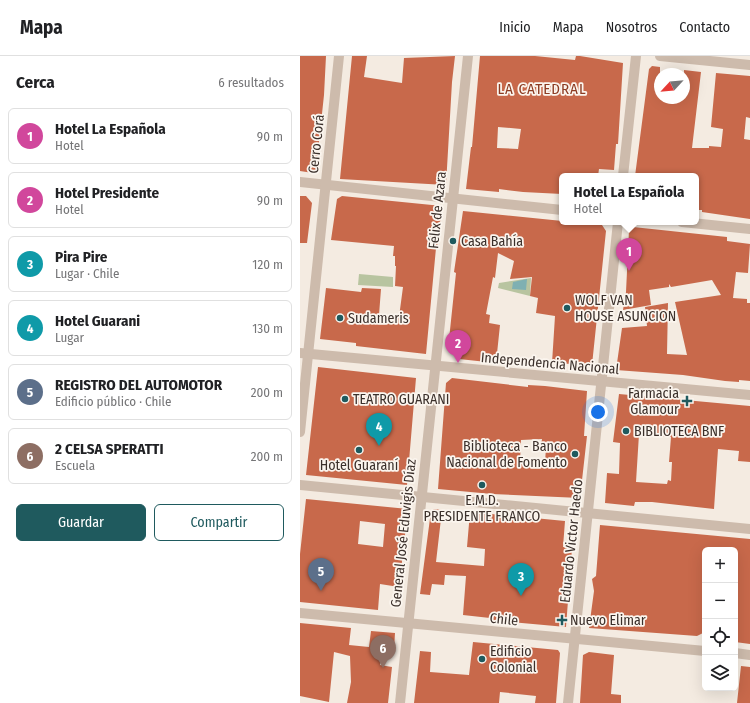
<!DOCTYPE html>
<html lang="es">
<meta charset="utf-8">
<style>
:root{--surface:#fff;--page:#f2f2f2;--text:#202124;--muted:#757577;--line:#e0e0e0;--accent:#1f5a5e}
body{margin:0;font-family:"Fira Sans Condensed",sans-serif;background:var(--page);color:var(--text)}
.controls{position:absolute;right:12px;bottom:12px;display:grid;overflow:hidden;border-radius:6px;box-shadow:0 4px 16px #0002}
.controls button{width:36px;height:36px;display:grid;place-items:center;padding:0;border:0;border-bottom:1px solid var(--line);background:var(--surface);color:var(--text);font:20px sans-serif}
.compass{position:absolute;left:354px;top:12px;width:36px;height:36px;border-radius:50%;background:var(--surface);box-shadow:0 4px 16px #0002;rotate:244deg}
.you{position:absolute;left:298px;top:356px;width:14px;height:14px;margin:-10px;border:3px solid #fff;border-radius:50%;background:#1a73e8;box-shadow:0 0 0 6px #1a73e833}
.badge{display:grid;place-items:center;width:26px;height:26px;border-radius:50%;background:var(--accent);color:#fff;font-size:13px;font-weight:700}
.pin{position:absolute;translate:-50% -33px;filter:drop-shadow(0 1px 2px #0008)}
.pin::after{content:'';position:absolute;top:21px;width:14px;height:12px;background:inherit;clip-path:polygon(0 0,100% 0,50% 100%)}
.popup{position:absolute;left:259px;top:117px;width:140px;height:52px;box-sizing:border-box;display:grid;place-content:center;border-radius:6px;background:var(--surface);filter:drop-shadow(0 1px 3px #0005);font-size:13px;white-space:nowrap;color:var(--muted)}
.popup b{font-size:15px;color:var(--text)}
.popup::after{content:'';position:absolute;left:50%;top:100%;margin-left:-8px;border:8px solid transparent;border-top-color:var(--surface)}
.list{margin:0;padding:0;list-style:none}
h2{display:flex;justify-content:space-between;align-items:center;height:52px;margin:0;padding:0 16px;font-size:17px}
h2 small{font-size:13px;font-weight:400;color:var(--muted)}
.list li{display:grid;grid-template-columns:26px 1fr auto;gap:12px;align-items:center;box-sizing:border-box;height:56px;margin:0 8px 8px;padding:0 8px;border:1px solid var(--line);border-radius:6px}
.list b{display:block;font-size:15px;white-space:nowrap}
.list p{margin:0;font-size:13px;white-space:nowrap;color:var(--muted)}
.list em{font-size:13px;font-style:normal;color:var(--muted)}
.actions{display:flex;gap:8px;padding:12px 16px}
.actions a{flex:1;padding:9px 0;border:1px solid var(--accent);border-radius:6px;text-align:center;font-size:14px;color:var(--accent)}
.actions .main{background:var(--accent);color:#fff}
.icon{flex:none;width:22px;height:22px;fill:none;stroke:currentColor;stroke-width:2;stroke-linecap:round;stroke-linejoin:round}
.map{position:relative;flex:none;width:450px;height:647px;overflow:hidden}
header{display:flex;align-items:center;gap:24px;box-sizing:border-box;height:56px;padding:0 20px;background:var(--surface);border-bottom:1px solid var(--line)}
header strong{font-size:19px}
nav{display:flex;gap:22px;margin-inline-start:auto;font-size:14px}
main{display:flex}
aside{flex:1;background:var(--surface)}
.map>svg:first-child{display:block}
.green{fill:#b8c4a0}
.water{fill:#7fb0b2}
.building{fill:#c8694b;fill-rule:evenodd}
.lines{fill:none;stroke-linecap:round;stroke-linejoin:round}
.minor{stroke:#cdbbac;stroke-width:10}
.tertiary{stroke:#cdbbac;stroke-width:10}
.poi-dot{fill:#1f5a5e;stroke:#fbf5ee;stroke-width:1.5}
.labels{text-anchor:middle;stroke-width:3.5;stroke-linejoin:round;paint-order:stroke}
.street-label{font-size:14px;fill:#3b302b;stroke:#fbf5ee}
.poi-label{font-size:14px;fill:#3b302b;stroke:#fbf5ee;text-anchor:start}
.neighbourhood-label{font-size:15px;letter-spacing:1px;fill:#8c3b22;stroke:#fbf5ee}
</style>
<header>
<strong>Mapa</strong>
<nav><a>Inicio</a><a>Mapa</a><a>Nosotros</a><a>Contacto</a></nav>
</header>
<main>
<aside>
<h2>Cerca<small>6 resultados</small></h2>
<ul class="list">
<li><span class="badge" style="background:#d1479c">1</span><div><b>Hotel La Española</b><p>Hotel</p></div><em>90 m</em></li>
<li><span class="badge" style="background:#d1479c">2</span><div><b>Hotel Presidente</b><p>Hotel</p></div><em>90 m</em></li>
<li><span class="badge" style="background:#0f9aa8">3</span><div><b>Pira Pire</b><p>Lugar · Chile</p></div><em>120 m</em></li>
<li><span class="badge" style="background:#0f9aa8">4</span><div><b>Hotel Guarani</b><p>Lugar</p></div><em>130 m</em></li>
<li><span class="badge" style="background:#5c6f8a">5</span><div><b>REGISTRO DEL AUTOMOTOR</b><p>Edificio público · Chile</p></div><em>200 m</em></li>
<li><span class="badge" style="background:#8d6e63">6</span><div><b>2 CELSA SPERATTI</b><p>Escuela</p></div><em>200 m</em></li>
</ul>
<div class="actions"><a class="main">Guardar</a><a>Compartir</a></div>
</aside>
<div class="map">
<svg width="450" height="647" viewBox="0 0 450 647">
<rect width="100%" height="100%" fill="#f4ebe1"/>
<path class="green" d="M59,218L93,221V231L58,229Z
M231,222L230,240L198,232L199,227Z"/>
<path class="water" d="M227,223L226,234L212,233L213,226Z"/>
<path class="building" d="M0,0H26L24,39L16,114L13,117L0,115Z
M52,0H67L64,21L102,27L104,2L155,0L152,26L146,129L40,123Z
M180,0H235L275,4L276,0H280L323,7L318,88H316L314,114L299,113L298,120H262V138L223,136L199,133V136L166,133L171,91H172ZM198,71L221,73L218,93L197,92Z
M352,10L360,11V42H384V14L401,16L392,92H409V90L421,91L423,73L411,71L416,17L450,20V62L446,61L444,83L450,84V163L402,156V154H396V120H335L349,13Z
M0,140H6L12,147L7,187H0Z
M42,140L142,150L137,192H136L126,298L56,290V287L20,283L26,232L61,236L62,232L81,233L79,259L99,261L103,231L95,230L96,210H95V200H93L94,190L31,184L37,143Z
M163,155L302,169L306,175L292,309L252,307L255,260L236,257L238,242L230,240L232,221L210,223L214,205L198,197L195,222L193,221L186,258L190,259L189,267L200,269L196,307L159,303L148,293L156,217L154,216Z
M333,171L427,181V185L450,188L448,217L436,216L433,242L447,243V247H450V325L439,324V326L425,325L383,319L316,314L322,272L347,270L345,251L368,247L367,298L387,299L375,246L421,239L412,224L371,231L369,228V231L349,234L351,249L323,254L326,236L329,174Z
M18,311L116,322L107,429L6,419Z
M152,322L228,331V329L245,330L287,335L284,380H287L280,442L192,438L138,433L146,327ZM242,383L241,390L246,391L245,407L220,406L221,384Z
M319,338L450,350V406L438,405L439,395L418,393L414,453L352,446H335L334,450L305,447L307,417L319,418L320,387L313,386ZM339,378L371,381L369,406H372L371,425L368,424L367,428L336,426Z
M6,443L108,453L99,531L80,528L78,554L0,546V498ZM60,465L85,468L83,491L58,488Z
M134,453L142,454L136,506L184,510L185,493L167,491L170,456L265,465L263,491L272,492L266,571L190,564V562L163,559L166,520L145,519L144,529L132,528L130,539L120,538L131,455Z
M300,469L450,483V588L435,586V494H405V576L397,580L289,572L294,535L292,523L296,520Z
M0,567L51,572L49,589L69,591L71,575L95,577L94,593L82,592L80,609L92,611L88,647H47L51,626L50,600L34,596L29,646L0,640Z
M173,586L258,594L260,597L256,647H235L236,640L200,636L199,647H114L120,595L131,596L130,616L169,619Z
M289,596L314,599L311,638L321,639V647H280L283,599Z
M441,610L450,611V647H437Z"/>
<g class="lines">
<path class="minor" d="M360,0L450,9
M0,126L262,154
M382,166L450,173
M0,297L450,339
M0,429L450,473
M0,557L405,595
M435,597L450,599"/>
<path class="tertiary" d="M323,120L336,0
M0,376L39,0
M100,647L168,0
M268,647L318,166"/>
</g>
<g class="poi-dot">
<circle cx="153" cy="185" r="4"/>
<circle cx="267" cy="252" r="4"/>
<circle cx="40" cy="262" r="4"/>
<circle cx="45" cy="343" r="4"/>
<path d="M385 339h4v4h4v4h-4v4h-4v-4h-4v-4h4z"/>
<circle cx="326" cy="375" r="4"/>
<circle cx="59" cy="394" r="4"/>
<circle cx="275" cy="398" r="4"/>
<circle cx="182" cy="429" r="4"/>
<path d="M260 558h4v4h4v4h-4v4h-4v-4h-4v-4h4z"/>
<circle cx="182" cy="603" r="4"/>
</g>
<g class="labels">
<g class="street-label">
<text transform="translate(16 88) rotate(-84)" y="5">Cerro Corá</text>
<text transform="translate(137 154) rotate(-84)" y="5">Félix de Azara</text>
<text transform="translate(250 307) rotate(5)" y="5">Independencia Nacional</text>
<text transform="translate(103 477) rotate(-84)" y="5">General José Eduvigis Díaz</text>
<text transform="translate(271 485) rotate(-84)" y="5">Eduardo Victor Haedo</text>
<text transform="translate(204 563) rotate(6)" y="5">Chile</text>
</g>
<g class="poi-label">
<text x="161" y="190">Casa Bahía</text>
<text x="275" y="249">WOLF VAN<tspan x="275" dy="16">HOUSE ASUNCION</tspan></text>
<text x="48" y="267">Sudameris</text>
<text x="379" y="342" text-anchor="end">Farmacia<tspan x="379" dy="16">Glamour</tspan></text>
<text x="53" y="348">TEATRO GUARANI</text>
<text x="334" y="380">BIBLIOTECA BNF</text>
<text x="267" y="395" text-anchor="end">Biblioteca - Banco<tspan x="267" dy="16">Nacional de Fomento</tspan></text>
<text x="59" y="414" text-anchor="middle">Hotel Guaraní</text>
<text x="182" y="449" text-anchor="middle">E.M.D.<tspan x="182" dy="16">PRESIDENTE FRANCO</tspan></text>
<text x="270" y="569">Nuevo Elimar</text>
<text x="190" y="600">Edificio<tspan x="190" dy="16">Colonial</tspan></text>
</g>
<g class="neighbourhood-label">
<text x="242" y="38">LA CATEDRAL</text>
</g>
</g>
</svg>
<div class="controls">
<button>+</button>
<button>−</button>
<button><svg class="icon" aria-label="locate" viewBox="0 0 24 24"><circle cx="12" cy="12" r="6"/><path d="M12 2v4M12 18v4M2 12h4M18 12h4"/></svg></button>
<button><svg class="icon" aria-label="layers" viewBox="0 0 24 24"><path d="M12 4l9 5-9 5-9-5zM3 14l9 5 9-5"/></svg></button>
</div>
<svg class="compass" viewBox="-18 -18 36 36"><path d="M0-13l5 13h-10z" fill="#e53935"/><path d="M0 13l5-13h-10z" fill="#757577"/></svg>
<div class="you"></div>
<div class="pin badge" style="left:329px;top:215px;background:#d1479c">1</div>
<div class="popup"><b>Hotel La Española</b>Hotel</div>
<div class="pin badge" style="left:158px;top:307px;background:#d1479c">2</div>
<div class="pin badge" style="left:221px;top:540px;background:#0f9aa8">3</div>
<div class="pin badge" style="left:79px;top:390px;background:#0f9aa8">4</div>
<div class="pin badge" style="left:21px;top:535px;background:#5c6f8a">5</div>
<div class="pin badge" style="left:83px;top:612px;background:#8d6e63">6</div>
</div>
</main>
